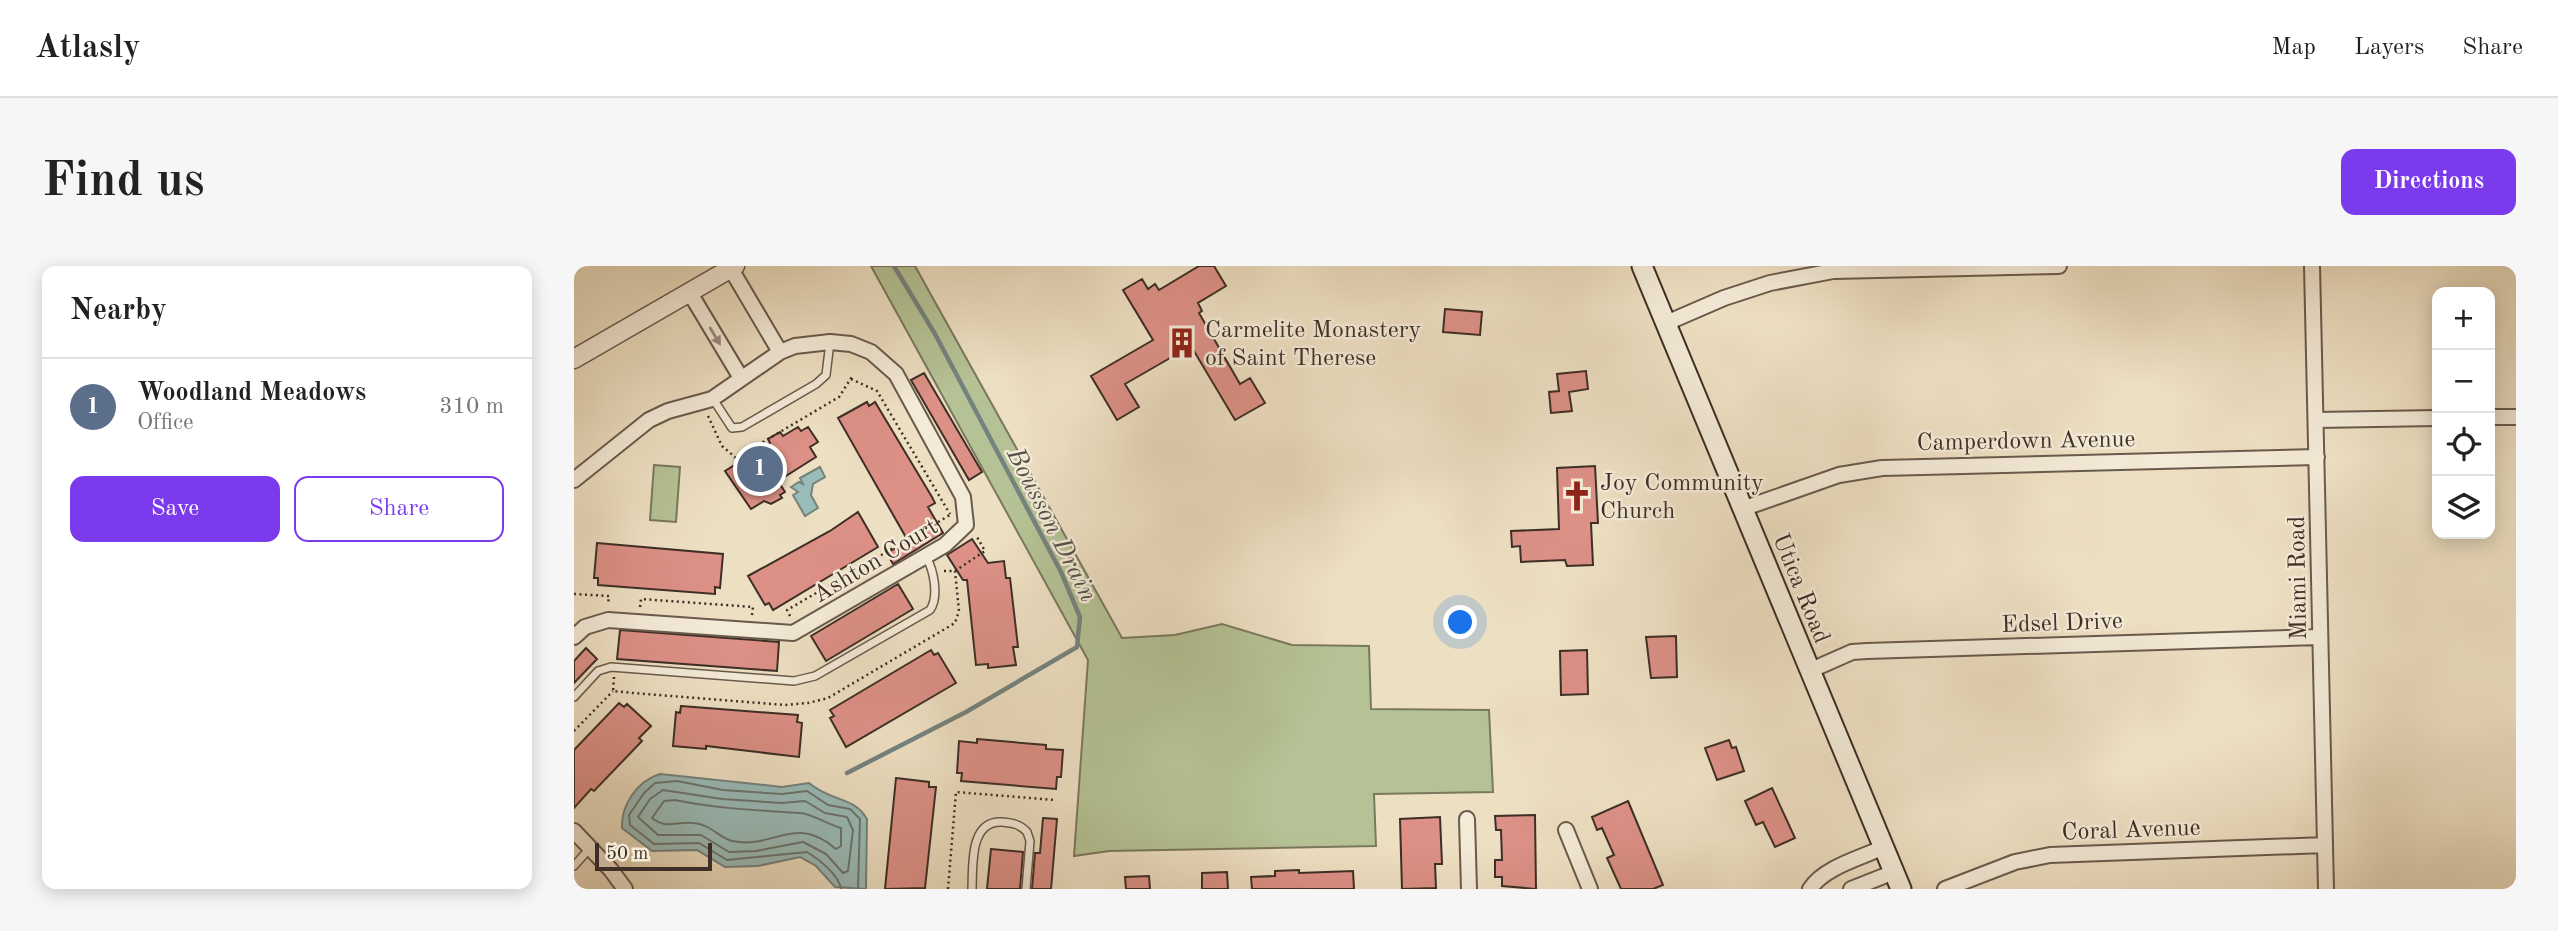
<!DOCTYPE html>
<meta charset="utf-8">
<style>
:root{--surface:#fff;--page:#f6f6f6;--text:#222;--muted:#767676;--line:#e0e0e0;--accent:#7c3aed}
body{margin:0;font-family:"Old Standard TT",serif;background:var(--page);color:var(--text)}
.controls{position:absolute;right:21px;top:21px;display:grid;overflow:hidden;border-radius:14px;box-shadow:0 4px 18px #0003}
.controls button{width:63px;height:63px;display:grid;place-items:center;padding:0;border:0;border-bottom:2px solid var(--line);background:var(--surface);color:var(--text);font:35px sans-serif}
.scale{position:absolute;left:21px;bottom:18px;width:117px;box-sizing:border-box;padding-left:7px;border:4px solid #3e2e26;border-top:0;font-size:19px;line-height:24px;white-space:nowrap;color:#3e2e26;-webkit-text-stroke:5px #f3ead7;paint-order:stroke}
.you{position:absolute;left:887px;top:357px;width:24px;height:24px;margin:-18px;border:5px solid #fff;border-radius:50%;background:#1a73e8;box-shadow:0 0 0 10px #1a73e833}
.badge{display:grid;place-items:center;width:46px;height:46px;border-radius:50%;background:var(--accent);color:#fff;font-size:23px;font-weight:700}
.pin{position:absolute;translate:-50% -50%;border:4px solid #fff;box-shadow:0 2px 7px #0006}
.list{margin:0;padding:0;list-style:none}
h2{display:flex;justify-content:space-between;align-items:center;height:91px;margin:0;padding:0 28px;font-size:30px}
h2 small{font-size:23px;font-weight:400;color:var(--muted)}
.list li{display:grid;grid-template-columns:46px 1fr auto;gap:21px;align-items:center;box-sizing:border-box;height:98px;padding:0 28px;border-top:2px solid var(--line)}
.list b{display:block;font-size:26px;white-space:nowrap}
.list p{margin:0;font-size:23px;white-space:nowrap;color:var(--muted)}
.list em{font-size:23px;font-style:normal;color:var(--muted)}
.actions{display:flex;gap:14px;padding:21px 28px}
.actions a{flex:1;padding:16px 0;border:2px solid var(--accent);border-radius:14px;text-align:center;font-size:24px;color:var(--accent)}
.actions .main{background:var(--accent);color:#fff}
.icon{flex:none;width:38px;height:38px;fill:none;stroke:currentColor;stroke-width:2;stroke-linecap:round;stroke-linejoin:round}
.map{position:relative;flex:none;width:1942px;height:623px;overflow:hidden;border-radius:14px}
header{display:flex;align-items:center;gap:42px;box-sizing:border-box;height:98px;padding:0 35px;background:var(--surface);border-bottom:2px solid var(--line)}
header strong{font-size:33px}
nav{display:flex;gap:38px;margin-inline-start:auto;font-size:24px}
.intro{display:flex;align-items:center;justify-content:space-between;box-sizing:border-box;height:168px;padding:0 42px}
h1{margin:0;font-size:49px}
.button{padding:18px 32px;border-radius:14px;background:var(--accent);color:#fff;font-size:24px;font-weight:700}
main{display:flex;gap:42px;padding:0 42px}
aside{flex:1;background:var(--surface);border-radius:14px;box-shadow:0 4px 18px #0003}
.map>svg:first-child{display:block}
.green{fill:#b5c295;stroke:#7a785e;stroke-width:2}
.water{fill:#9abcb8;stroke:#75837e;stroke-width:2}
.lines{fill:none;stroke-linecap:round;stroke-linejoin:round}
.shore{stroke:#6c756f;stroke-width:2}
.stream{stroke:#75837e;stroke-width:4.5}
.building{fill:#dc9086;stroke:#3e2e26;stroke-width:2}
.service-casing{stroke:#6a5a4d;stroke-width:10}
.minor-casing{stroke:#6a5a4d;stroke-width:18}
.tertiary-casing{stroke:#6a5a4d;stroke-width:21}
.secondary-casing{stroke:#3e2e26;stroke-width:23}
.path{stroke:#3e2e26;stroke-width:2.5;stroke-dasharray:2 3.5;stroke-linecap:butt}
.service{stroke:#f3ead7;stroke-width:7}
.minor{stroke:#f3ead7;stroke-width:14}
.tertiary{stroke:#f3ead7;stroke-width:18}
.secondary{stroke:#f3ead7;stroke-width:19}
.oneway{fill:#988c7e}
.labels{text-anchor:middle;stroke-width:5;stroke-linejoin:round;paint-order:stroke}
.poi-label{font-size:24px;fill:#3e2e26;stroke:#f3ead7;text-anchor:start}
.street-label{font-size:24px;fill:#3e2e26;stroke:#f3ead7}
.water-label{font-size:26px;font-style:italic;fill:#55524a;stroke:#f3ead7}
</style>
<header>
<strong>Atlasly</strong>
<nav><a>Map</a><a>Layers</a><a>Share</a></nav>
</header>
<div class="intro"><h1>Find us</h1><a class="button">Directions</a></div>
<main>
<aside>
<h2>Nearby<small></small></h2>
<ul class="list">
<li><span class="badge" style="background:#5c6f8a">1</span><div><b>Woodland Meadows</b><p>Office</p></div><em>310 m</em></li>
</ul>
<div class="actions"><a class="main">Save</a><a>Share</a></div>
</aside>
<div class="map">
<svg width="1942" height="623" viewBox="0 0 1942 623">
<rect width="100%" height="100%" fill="#eddfc2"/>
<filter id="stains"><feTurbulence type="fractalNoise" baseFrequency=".00286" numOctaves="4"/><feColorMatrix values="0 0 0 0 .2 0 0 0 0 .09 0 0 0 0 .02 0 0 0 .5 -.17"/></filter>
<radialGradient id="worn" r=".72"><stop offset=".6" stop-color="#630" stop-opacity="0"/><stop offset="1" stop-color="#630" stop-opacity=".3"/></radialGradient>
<path class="green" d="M297,0H341L548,372L601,369L648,358L718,379L795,380L797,443L915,444L919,526L800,528L802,580L535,585L500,590L514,394Z
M80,199L106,201L102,256L76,254Z"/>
<path class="water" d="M246,201L251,211L239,218L237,229L244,242L231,250L219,229L224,226L217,221L225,216L229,218L226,212Z
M86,508L208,521L235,517C257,536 280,530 293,553L292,623L261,621L242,600L226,591L184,600L151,601L123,584L78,585L48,562C47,539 63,515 86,508Z"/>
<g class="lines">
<path class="shore" d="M89,524L148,533L208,537L231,535L251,547L273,551L279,564L274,605L269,607L252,588L229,576L182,585L155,586L127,569H84L64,551L76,533Z
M101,534C143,543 184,544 226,547C236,547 255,559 267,562V580L262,583C219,547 201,584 158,575C145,572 137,558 119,557C102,555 93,564 78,552L90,535Z
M267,623C265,609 245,593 233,586L153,594L125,577L80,578L56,559L55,549L70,527L81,517L103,515L149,524L208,528L233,525L254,539L276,543L286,553L284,623"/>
<path class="stream" d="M273,507L392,446L503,381L506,351L487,306L361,68L320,0"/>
</g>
<path class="building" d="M625,0H640L652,20L624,37L628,45L625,47L666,118L676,112L691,137L661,154L617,80L551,118L565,141L543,154L517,110L579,74L549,24L568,13L574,23L581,18L585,24Z
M871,43L908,46L906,69L869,66Z
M1012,105L1014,123L995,126L998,145L977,147L975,126L985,125L983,108Z
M350,107L408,206L395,214L337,114Z
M293,136L295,140L301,136L358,231L361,237L354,241L369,267L319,298L313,287L334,275L264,152Z
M224,161L227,165L234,161L244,176L236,181L242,191L204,215L211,226L206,229L208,232L197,238L190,235L177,243L151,205L196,177L194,173L206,166L209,170Z
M1021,200L1024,257H1017L1019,299L993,300L991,294L947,296L946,280L938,281L937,265L985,263L983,202Z
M284,246L304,281L199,344L195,337L191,339L174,310L256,265Z
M398,273L414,297L430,295L432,312H436L444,381H439L442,399L414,402V398L402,399L393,314H389L373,289Z
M23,277L149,288L146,322L141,321V328L24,319V312H20Z
M324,318L339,343L252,395L237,370Z
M46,364L205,376L203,405L43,393Z
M1102,370L1103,411L1077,412L1072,371Z
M12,382L23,393L0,417V395Z
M357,384L360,389L364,387L382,417L272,481L256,452L260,450L256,444Z
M1013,384L1014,428L987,429L986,385Z
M45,437L50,441L53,438L77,460L65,472L68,475L20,525L17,523L0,542V484Z
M107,440L224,449L223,456L228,457L225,491L132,480V483L99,480L102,446L106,447Z
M403,473L472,479V483L489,484L487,511H483L482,523L387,515L388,507H383L385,475L403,477Z
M1155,474L1158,482L1162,481L1170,505L1143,514L1131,482Z
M322,512L355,516V521H362L351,622L311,623Z
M1198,522L1221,572L1201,581L1189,556L1182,559L1171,535Z
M1054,535L1089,619L1079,623H1047L1033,592L1040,589L1028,562L1023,564L1018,551Z
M961,549L962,623L928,620V611H921V594H928L927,564H922L921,550Z
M866,551L868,598H861L862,622L828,623L826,553Z
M469,552L483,553L477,623H458L461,587H466Z
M417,583L449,586L446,623H413Z
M725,604V607L779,605L780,623H678L677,611L701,610V605Z
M653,606L654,623H628V607Z
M575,610L576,623H552L551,611Z"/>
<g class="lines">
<g class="service-casing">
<path id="service" d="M139,133L158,162L168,161L242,118L252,109L256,76
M0,431L24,405L37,401L220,415L241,410L356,344C365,331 360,304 352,291
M0,600L16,582
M398,623C399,601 395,554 428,556C438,557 446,558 453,566L456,575L452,623"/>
</g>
<g class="minor-casing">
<path id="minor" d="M1738,0L1752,623
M157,3L206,86
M116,27L167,112
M1090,58L1150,32L1196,17L1259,5L1485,0
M1916,151H1942
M1742,154L1863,152
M0,214L75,154L94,145L138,133L206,86L221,80L256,76L277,78L297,86L322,108L389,231L392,259L371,279L219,367L34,354L11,361L0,371
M1168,243L1265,209L1308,202L1743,191
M1235,405L1278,386L1293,385L1746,371
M893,553L895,623
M992,564L1016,623
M0,565L37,604L51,623
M1236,623C1250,601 1287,592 1310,581
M1277,623L1320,606
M1371,623L1441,596L1476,589L1751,579"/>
</g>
<g class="tertiary-casing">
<path id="tertiary" d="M0,93L161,0"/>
</g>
<g class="secondary-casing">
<path id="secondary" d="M1068,0L1327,623"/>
</g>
<path class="path" d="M277,113L303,125L376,248
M134,150L148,180L162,192L265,131L279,109
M370,305H381L411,285L403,271
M0,328L35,330L34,338
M66,341L67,333L179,341L178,349
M216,350L213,344L376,249
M40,411L39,425L59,427L211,439L234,437L254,432L381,357L385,345L381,305
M0,465L39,425
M374,623L382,526L481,534"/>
<use href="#service" class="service"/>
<use href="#minor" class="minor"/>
<use href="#tertiary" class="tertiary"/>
<use href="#secondary" class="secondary"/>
</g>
<defs><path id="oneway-solid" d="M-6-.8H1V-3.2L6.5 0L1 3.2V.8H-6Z" transform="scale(1.75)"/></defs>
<use class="oneway" href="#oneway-solid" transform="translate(141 70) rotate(59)"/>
<defs>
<g id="building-bare" transform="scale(2.415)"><path d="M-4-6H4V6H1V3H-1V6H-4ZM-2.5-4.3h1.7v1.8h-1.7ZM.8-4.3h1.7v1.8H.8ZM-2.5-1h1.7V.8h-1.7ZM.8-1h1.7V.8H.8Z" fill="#8f2418" stroke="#f3ead7" stroke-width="2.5" paint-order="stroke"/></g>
<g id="church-bare" transform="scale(2.415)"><path d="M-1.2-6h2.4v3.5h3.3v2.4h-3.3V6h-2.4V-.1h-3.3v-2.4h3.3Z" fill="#8f2418" stroke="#f3ead7" stroke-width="2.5" paint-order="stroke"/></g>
</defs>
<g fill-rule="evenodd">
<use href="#building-bare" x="608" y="77"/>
<use href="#church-bare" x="1003" y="230"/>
</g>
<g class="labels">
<g class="poi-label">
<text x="631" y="71">Carmelite Monastery<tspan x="631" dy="28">of Saint Therese</tspan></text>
<text x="1026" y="224">Joy Community<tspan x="1026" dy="28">Church</tspan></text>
</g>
<g class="street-label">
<text transform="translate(1452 174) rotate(-1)" y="8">Camperdown Avenue</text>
<text transform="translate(301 294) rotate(-31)" y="8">Ashton Court</text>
<text transform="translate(1723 312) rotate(-91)" y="8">Miami Road</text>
<text transform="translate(1228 322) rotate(68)" y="8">Utica Road</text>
<text transform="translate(1488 356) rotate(-2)" y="8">Edsel Drive</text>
<text transform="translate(1557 563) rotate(-2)" y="8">Coral Avenue</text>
</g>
<g class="water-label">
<text transform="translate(479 258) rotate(63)" y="9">Bousson Drain</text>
</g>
</g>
<rect width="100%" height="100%" filter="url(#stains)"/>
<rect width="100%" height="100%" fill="url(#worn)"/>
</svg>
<div class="controls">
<button>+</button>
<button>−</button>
<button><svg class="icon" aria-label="locate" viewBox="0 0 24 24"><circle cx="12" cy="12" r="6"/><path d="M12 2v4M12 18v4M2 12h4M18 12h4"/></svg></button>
<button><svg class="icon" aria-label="layers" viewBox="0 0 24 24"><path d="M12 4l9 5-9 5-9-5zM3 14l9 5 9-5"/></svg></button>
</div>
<div class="scale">50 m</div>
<div class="you"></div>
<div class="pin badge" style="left:186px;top:203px;background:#5c6f8a">1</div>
</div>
</main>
